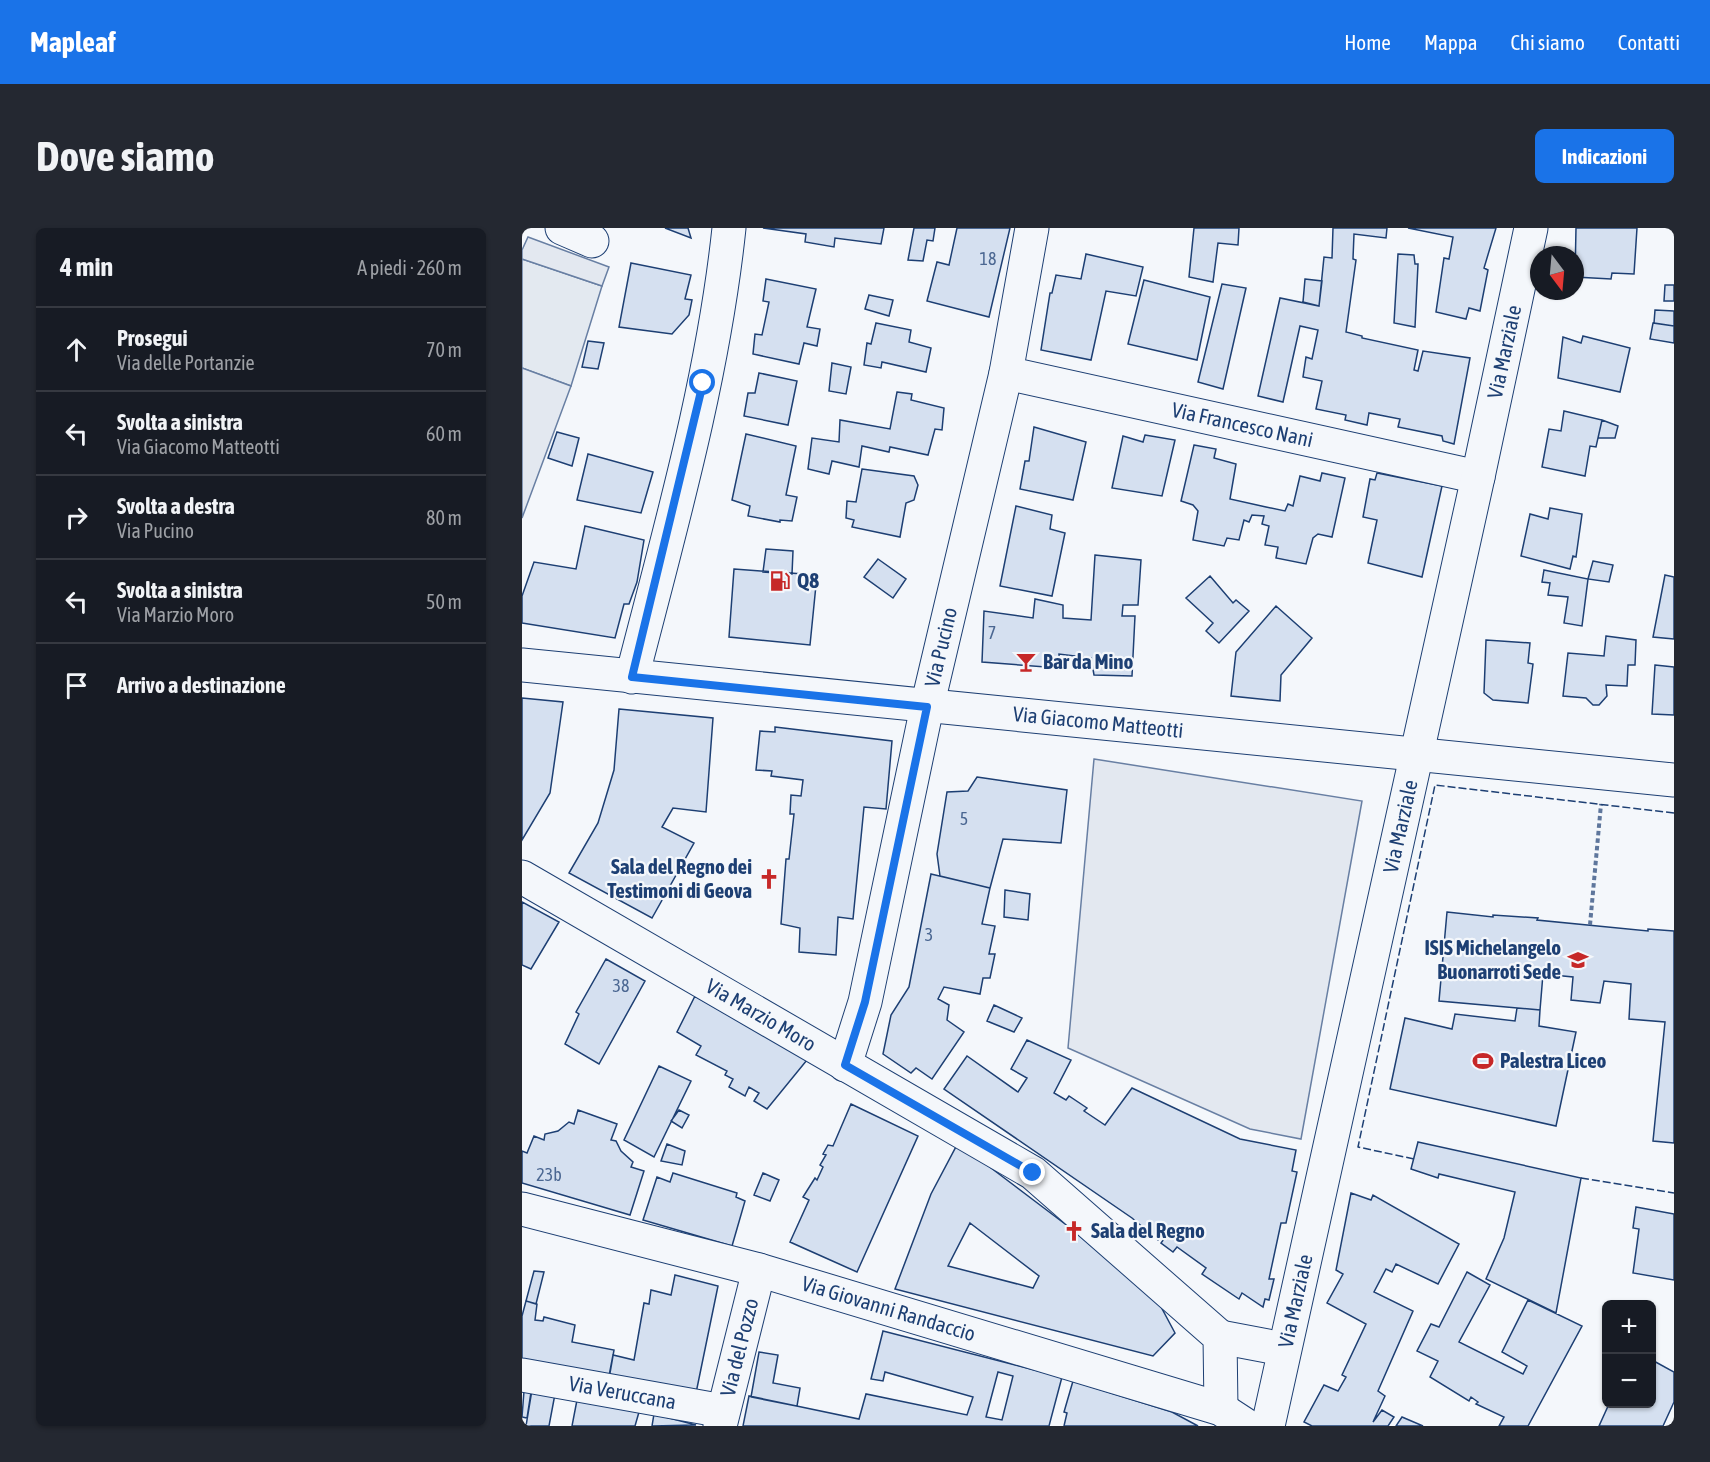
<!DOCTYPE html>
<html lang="it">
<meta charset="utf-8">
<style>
:root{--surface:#171b24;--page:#242831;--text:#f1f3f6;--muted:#9ea1a6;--line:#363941;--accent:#1a73e8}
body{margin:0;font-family:"Asap Condensed",sans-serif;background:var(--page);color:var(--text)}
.controls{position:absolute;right:18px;bottom:18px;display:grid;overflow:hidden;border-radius:9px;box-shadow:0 2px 4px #0004}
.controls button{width:54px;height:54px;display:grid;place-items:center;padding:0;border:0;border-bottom:2px solid var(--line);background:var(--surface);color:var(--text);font:30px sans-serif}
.compass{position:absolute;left:1008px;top:18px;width:54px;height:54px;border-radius:50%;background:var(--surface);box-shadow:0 2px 4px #0004;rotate:164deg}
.stop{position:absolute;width:18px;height:18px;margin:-14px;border:4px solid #1a73e8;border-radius:50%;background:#fff}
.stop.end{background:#1a73e8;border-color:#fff;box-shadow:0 2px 6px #0008}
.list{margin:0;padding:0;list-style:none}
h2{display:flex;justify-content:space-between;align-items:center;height:78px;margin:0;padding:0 24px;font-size:26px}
h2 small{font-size:20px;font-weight:400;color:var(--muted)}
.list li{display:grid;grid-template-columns:39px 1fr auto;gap:18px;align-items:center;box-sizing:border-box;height:84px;padding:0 24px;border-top:2px solid var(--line)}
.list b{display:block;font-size:22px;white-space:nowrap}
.list p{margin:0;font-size:20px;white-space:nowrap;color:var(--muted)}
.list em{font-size:20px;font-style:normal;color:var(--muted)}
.icon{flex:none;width:33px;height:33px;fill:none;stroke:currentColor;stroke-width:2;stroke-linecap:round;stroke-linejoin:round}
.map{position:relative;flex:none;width:1152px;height:1198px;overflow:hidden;border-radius:9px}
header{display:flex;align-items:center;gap:36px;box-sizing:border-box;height:84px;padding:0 30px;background:var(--accent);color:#fff}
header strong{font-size:28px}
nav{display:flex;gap:33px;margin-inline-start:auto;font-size:21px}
.intro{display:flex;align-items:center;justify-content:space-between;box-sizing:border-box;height:144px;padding:0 36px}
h1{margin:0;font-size:42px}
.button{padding:15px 27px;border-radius:9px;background:var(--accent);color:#fff;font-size:21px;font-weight:700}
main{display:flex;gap:36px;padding:0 36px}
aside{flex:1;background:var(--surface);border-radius:9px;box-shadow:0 2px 4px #0004}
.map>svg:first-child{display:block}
.green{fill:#e3e9f0;stroke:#687fa3;stroke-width:1.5}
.parking{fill:#e3e8f0;stroke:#687fa3;stroke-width:1.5}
.building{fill:#d5e0f0;stroke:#1d3f73;stroke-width:1.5;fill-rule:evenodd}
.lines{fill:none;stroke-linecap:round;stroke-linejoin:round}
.minor-casing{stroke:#1d3f73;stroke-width:35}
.major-casing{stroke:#1d3f73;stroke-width:35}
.path{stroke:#5e769c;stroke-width:4;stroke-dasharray:4.5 3;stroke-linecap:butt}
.minor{stroke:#f4f7fb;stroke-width:33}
.major{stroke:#f4f7fb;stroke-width:33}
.fence{stroke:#1d3f73;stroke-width:1.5;stroke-dasharray:8 3;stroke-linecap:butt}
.route{stroke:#1a73e8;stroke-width:8}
.labels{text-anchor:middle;stroke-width:4.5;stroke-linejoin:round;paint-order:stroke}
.number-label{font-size:18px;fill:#4b6792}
.street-label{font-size:21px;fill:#1d3f73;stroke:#f4f7fb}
.poi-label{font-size:21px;font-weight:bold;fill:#1d3f73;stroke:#f4f7fb;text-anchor:start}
</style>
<header>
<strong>Mapleaf</strong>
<nav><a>Home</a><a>Mappa</a><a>Chi siamo</a><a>Contatti</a></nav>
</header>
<div class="intro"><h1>Dove siamo</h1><a class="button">Indicazioni</a></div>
<main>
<aside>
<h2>4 min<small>A piedi · 260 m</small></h2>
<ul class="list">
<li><svg class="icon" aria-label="ahead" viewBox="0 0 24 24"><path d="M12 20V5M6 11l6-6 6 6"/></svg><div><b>Prosegui</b><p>Via delle Portanzie</p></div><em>70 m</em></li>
<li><svg class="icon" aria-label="left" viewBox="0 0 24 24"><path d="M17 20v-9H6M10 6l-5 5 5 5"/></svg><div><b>Svolta a sinistra</b><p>Via Giacomo Matteotti</p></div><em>60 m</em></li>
<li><svg class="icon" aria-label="right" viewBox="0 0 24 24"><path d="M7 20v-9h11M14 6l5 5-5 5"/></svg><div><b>Svolta a destra</b><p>Via Pucino</p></div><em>80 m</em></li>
<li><svg class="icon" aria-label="left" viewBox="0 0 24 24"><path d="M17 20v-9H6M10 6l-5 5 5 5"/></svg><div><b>Svolta a sinistra</b><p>Via Marzio Moro</p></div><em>50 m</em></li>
<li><svg class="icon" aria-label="arrive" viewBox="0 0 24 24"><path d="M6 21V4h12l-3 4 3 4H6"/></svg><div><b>Arrivo a destinazione</b></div></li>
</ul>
</aside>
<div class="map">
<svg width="1152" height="1198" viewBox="0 0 1152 1198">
<rect width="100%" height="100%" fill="#f4f7fb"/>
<path class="green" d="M0,31L80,58L49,158L0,140Z"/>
<path class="parking" d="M6,9L87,39L80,58L0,31V22Z
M0,140L49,158L0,290Z
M572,531L840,573L779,911L728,901L546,820Z"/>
<path class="building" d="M143,0H166L169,10Z
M241,0H362L359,16L313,10L312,19L283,14L284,6Z
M392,0H413L411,13L405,12L401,33L386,32Z
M435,0H488L467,89L405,73L415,34L427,37Z
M672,0H717L716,17L696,15L691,54L667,49Z
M811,0H865L864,10L832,6L831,31L834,32L824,104L840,108V110L896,122L892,142L896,143L901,123L948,130L932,216L921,213L920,208L876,199L878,191L847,185L845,197L823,192L824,187L794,181L800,153L781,149L784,129L790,131L796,102L778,98L761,174L736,168L758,70L797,78L802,29L810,30Z
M974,0L962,40L966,42L958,83L947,80L944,91L914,84L922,30L927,31L931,9L886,0Z
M1054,0H1115L1112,46L1090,45L1089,51L1053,49Z
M564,26L621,39L614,68L584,63L569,132L519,122L528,65H530L534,47L559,51Z
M876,26L892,27L893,36H896L893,99L872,95Z
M109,35L169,47L163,71L170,72L167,87L150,106L97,99Z
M244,51L294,61L285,99L298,101L295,118L282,115L277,136L231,126L233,106L240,107L247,74L241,73Z
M783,51L800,53L797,78L781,74Z
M622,52L688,69L675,132L606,116Z
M700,56L724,60L701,161L676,154Z
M1143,57H1152V73H1142Z
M347,67L371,72L367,88L343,81Z
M1133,82L1152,83V98L1132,95Z
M354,95L389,102L387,114L409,120L404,144L360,134L359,140L342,137L345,115L349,116Z
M1131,95L1152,98V115L1128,111Z
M1061,108L1108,120L1098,164L1036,150L1041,109L1059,115Z
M66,113L82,115L76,141L60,139Z
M310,135L329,139L324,166L307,163Z
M237,145L275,153L266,197L222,188L226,165H233Z
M375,164L390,166L389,172L422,180L420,202L413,201L406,227L368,219L367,224L340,218L337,239L310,233L307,246L286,241L290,210L317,214L318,192L368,201Z
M1042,183L1080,192L1074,219L1068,218L1063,248L1020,239L1027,201L1039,203Z
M1080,192L1096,198L1093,210H1076Z
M512,199L564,214L551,272L498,261L503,233H507Z
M35,204L57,210L50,238L26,230Z
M224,206L274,218L264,267L275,269L270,293L258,292V294L226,288L228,278L210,272Z
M623,207L653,212L640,268L590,260L601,208L621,214Z
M672,217L694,221L692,230L714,236L708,271L744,279L763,283L766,276L771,278L778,248L798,253L800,245L823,250L810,309L796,306L791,310L784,336L754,330L756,319L743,317L747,298L740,296L742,288L730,287L727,294L722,292L717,312L705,310L702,318L671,312L676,283L671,277L659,273Z
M66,226L131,244L119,285L55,272Z
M340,241L392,248L396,257L392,272L384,275L378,309L330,299L332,292L324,290L325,273L334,274Z
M855,245L920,258L900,349L846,335L855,292L841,289L848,251L853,252Z
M494,278L530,287L528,301L543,305L530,368L478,358Z
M1028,280L1060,286L1054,329L1051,328L1048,341L999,328L1008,286L1026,291Z
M63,298L122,312L115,354L107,376H102L93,410L0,395V368L12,334L54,341Z
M244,321L271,323L270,346L241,344Z
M573,327L619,332L616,377H601L600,388H613L610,448L572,447L569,430L537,426V440L460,434L462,383L511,390L513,371L541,377V390L569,392Z
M356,331L384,351L371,370L342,349Z
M1071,333L1091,337L1087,354L1066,351Z
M212,341L295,347L288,417L207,409Z
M1022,342L1066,351L1060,398L1042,395L1046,369L1026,367L1028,355L1020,354Z
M1143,347L1152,349V411L1131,409Z
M688,348L711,375L714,372L727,383L697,415L684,403L691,395L664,370Z
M754,378L790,410L759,447L758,473L709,468L714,424Z
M1084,408L1114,412L1113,437H1106L1105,458L1084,457L1085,468L1077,477H1071L1064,470L1041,468L1046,425L1082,428Z
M964,412L1008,415L1006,435L1011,436L1006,475L971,472L962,465Z
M1133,437L1152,439V487L1130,486Z
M0,470L41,474L28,565L0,612Z
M97,481L191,490L184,584L151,580L140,599L172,615L130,690L47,645L76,595L92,542Z
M253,499L370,513L364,581L342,579L331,691L316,689L314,727L277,724L278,700L259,696L264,631H267L272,586H268L269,567L279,568L281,552L249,548L250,543L234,542L238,503L253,504Z
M455,549L545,562L539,615L481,611L468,660L418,648L415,626L425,564L446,563Z
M409,646L468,660L460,696L473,698L467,726H473L468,750H461L458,766L422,759L416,771L427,777L425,792L442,804L410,851L394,840L389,845L361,826L369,787L387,759Z
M483,662L508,666L506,692L482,689Z
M0,674L37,694L9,741L0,737Z
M925,684L971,689V687L1016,690L1015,692L1126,703V701L1152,703V915L1131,913L1143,794L1107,791L1109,756L1082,753L1078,775L1049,772L1051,749L1021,746L1018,782L917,773Z
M84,731L123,753L77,836L43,816L57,786L54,784Z
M173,768L285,832L245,881L232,873L237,865L227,859L223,868L207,859L211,851L203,847L205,843L174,827L179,818L155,804Z
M472,777L500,790L492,804L465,793Z
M995,780L1018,782L1017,798L1054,804L1034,898L868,861L883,790L930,801L933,786L993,793Z
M505,812L549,832L532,865L544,872L547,868L565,880L562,883L583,897L610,860L718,911L774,922L770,943L775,944L764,995H759L747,1051H752L747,1072L743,1071L741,1079L720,1065L717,1071L680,1046L684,1040L655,1019L651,1024L639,1015L642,1011L639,1009L636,1012L610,990L422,861L445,828L496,864L505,850L489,841Z
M137,838L169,853L132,929L102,912Z
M329,876L396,908L335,1044L268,1014L287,972L281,969L293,950L295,952L301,939L298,937L304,927L301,926L306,917L311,918Z
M56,882L95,896L89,912L94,913L99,923L111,934L109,939L122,943L108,987L0,955V923L5,925L12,908L22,912L23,906L36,903L47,894L52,896Z
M157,882L167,887L160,900L149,893Z
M896,914L1059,950L1034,1085L964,1051L982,1010L993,964L917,946L916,950L889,941Z
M436,915L551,1002L638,1077L653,1105L631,1128L373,1061L409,966ZM448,995L517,1048L511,1060L426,1038Z
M145,916L163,923L160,937L139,933Z
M151,945L215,965L214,969L223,973L210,1018L121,992L135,949L148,954Z
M241,945L257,952L248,973L232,967Z
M829,965L849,972L851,967L937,1016L916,1056L874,1036L870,1044L864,1041L852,1064L891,1083L856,1163L863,1168L851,1194L860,1182L872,1189L866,1198H790L782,1194L802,1157L816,1163L824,1149L820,1147L844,1096L805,1075L821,1046L814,1042Z
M1114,979L1152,986V1052L1111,1045L1117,1001L1111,1000Z
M12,1043L22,1044L14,1076L4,1073Z
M945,1044L968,1057L937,1114L1001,1146L1005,1138L980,1124L1006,1072L1060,1098L1006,1198H977L982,1189L954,1176L956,1174L949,1169L947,1173L908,1149L916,1133L895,1123L909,1096L917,1099Z
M153,1047L196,1058L174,1165L87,1148L91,1127L112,1132L122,1075L127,1076L129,1062L149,1067Z
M4,1073L15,1076L13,1092L21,1093L22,1089L53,1097L50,1114L92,1122L87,1151L0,1137V1088Z
M361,1103L540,1149L527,1198H221L227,1168L337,1191L344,1166L445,1187L451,1169L363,1144L361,1153L349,1151ZM476,1144L491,1148L480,1192L464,1189Z
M237,1124L256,1127L251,1155L278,1160L275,1178L229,1169Z
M1130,1132L1152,1144V1174L1141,1198H1077L1087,1176H1130Z
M551,1153L650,1184L676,1198H542L545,1185L542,1184Z
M10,1162L33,1166L27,1198H4Z
M2,1163L9,1164L5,1190L0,1189Z
M55,1172L117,1184L113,1198H50Z
M132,1186L174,1197L130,1198Z
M880,1189L901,1198H874Z"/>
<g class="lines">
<g class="minor-casing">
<g id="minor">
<path d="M40,0L70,13"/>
<path id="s1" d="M484,145L956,249"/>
<path d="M110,449C148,301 191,152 207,0"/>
<path id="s2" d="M0,649L511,945L698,1109L699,1181"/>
<path id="s3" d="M323,837L343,774L405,479L484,145L510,0"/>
<path id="s4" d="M0,981L237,1042L699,1181L725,1198"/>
<path d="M698,1109L761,1121"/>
<path id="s5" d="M0,1147L201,1183"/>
<path id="s6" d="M198,1198L237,1042"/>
<path id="s7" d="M746,1198L956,249L1009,0"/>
</g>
</g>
<g class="major-casing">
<g id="major">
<path id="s8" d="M0,437L1152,552"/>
</g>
</g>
<path class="path" d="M1068,697L1079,576"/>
<use href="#minor" class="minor"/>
<use href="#major" class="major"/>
<path class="fence" d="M892,931L836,919L913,557L1152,585
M1059,950L1152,965"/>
</g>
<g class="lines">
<path class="route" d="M181,155L110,449L405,479L343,774L323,837L511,945"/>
</g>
<defs>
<g id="fuel-bare" transform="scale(1.62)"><path d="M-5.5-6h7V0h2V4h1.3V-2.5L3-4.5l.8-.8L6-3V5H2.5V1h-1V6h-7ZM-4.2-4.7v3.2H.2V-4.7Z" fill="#c62828" stroke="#f4f7fb" stroke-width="2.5" paint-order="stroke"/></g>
<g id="bar-bare" transform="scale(1.62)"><path d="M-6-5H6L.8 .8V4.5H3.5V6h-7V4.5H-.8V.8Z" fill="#c62828" stroke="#f4f7fb" stroke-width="2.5" paint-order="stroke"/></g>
<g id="church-bare" transform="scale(1.62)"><path d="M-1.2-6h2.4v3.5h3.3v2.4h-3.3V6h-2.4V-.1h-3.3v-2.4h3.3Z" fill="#c62828" stroke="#f4f7fb" stroke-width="2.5" paint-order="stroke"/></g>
<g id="school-bare" transform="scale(1.62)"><path d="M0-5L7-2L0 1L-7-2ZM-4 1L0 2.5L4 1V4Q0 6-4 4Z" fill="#c62828" stroke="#f4f7fb" stroke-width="2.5" paint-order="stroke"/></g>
<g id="stadium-bare" transform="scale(1.62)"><path d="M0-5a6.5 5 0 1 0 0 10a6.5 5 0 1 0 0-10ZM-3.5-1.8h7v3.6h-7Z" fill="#c62828" stroke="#f4f7fb" stroke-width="2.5" paint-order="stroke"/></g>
</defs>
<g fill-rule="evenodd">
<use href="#fuel-bare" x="258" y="353"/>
<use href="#bar-bare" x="504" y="434"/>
<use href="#church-bare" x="247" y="651"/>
<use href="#school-bare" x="1056" y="732"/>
<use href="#stadium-bare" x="961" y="833"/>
<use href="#church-bare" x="552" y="1003"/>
</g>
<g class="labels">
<g class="number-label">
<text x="466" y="37">18</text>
<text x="470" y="411">7</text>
<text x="442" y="597">5</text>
<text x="407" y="713">3</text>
<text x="99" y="764">38</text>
<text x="27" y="953">23b</text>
</g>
<g class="street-label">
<text dy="7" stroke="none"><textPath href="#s7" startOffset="1100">Via Marziale</textPath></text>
<text dy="7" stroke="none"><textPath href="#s1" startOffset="242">Via Francesco Nani</textPath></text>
<text dy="7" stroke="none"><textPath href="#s3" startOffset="429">Via Pucino</textPath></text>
<text dy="7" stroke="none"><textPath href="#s8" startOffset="579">Via Giacomo Matteotti</textPath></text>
<text dy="7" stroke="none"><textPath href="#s7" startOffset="614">Via Marziale</textPath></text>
<text dy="7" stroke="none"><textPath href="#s2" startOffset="276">Via Marzio Moro</textPath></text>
<text dy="7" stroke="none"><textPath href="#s7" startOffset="128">Via Marziale</textPath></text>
<text dy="7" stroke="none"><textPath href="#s4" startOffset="380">Via Giovanni Randaccio</textPath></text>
<text dy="7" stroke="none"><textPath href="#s6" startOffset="81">Via del Pozzo</textPath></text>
<text dy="7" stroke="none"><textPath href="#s5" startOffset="102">Via Veruccana</textPath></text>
</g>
<g class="poi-label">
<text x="275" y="360">Q8</text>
<text x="521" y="441">Bar da Mino</text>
<text x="230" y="646" text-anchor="end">Sala del Regno dei<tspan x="230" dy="24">Testimoni di Geova</tspan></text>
<text x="1039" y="727" text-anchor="end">ISIS Michelangelo<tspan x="1039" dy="24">Buonarroti Sede</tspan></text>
<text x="978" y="840">Palestra Liceo</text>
<text x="569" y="1010">Sala del Regno</text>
</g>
</g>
</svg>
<div class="controls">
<button>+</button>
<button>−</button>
</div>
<svg class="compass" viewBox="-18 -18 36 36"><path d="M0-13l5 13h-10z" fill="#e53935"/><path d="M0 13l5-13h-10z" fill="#9ea1a6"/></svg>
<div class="stop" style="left:181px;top:155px"></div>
<div class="stop end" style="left:511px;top:945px"></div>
</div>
</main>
